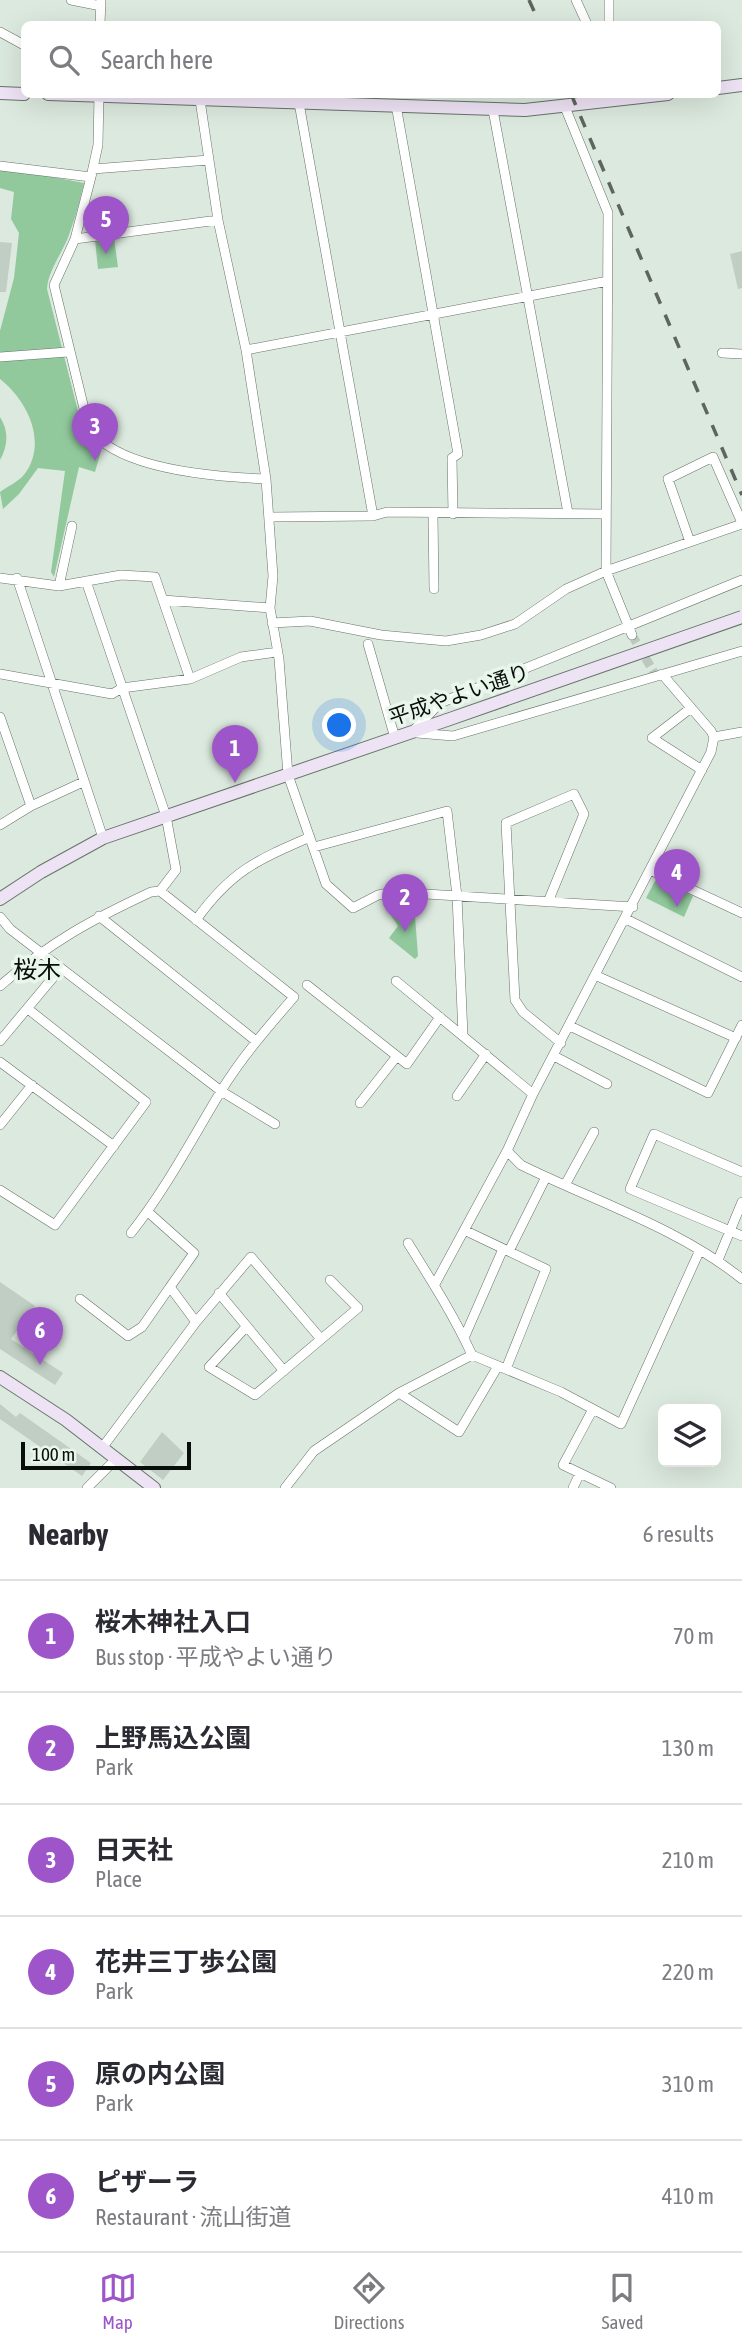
<!DOCTYPE html>
<meta charset="utf-8">
<style>
:root{--surface:#fff;--page:#f7f7f7;--text:#2b2b33;--muted:#7c7c81;--line:#e1e1e2;--accent:#9d55c9}
body{margin:0;font-family:"Asap Condensed","Noto Sans JP",sans-serif;background:var(--page);color:var(--text)}
.controls{position:absolute;right:21px;bottom:21px;display:grid;overflow:hidden;border-radius:10px;box-shadow:0 7px 28px #0002}
.controls button{width:63px;height:63px;display:grid;place-items:center;padding:0;border:0;border-bottom:2px solid var(--line);background:var(--surface);color:var(--text);font:35px sans-serif}
.scale{position:absolute;left:21px;bottom:18px;width:170px;box-sizing:border-box;padding-left:7px;border:4px solid #0a0e0b;border-top:0;font-size:19px;line-height:24px;white-space:nowrap;color:#0a0e0b;-webkit-text-stroke:5px #e9f6eb;paint-order:stroke}
.you{position:absolute;left:340px;top:726px;width:24px;height:24px;margin:-18px;border:5px solid #fff;border-radius:50%;background:#1a73e8;box-shadow:0 0 0 10px #1a73e833}
.badge{display:grid;place-items:center;width:46px;height:46px;border-radius:50%;background:var(--accent);color:#fff;font-size:23px;font-weight:700}
.pin{position:absolute;translate:-50% -58px;filter:drop-shadow(0 2px 4px #0008)}
.pin::after{content:'';position:absolute;top:37px;width:24px;height:21px;background:inherit;clip-path:polygon(0 0,100% 0,50% 100%)}
.list{margin:0;padding:0;list-style:none}
h2{display:flex;justify-content:space-between;align-items:center;height:91px;margin:0;padding:0 28px;font-size:30px}
h2 small{font-size:23px;font-weight:400;color:var(--muted)}
.list li{display:grid;grid-template-columns:46px 1fr auto;gap:21px;align-items:center;box-sizing:border-box;height:112px;padding:0 28px;border-top:2px solid var(--line)}
.list b{display:block;font-size:26px;white-space:nowrap}
.list p{margin:0;font-size:23px;white-space:nowrap;color:var(--muted)}
.list em{font-size:23px;font-style:normal;color:var(--muted)}
.icon{flex:none;width:38px;height:38px;fill:none;stroke:currentColor;stroke-width:2;stroke-linecap:round;stroke-linejoin:round}
.map{position:relative;flex:none;width:742px;height:1488px;overflow:hidden}
.search{position:absolute;background:var(--surface);box-shadow:0 7px 28px #0002;left:21px;right:21px;top:21px;height:77px;display:flex;align-items:center;gap:18px;box-sizing:border-box;padding:0 24px;border-radius:10px;color:var(--muted);font-size:26px}
.sheet{height:763px;background:var(--surface)}
nav{display:flex;justify-content:space-around;align-items:center;box-sizing:border-box;height:98px;border-top:2px solid var(--line);background:var(--surface);font-size:19px;color:var(--muted)}
nav a{display:grid;justify-items:center;gap:4px}
nav .on{color:var(--accent)}
.map>svg:first-child{display:block}
.green{fill:#91c99c}
.building{fill:#c1cec3}
.lines{fill:none;stroke-linecap:round;stroke-linejoin:round}
.street-tunnel{stroke:#bcc8be;stroke-width:9;stroke-dasharray:9 4.5;stroke-linecap:butt}
.street-casing{stroke:#677369;stroke-width:10}
.secondary-casing{stroke:#677369;stroke-width:14}
.street{stroke:#fff;stroke-width:9}
.secondary{stroke:#eee3f5;stroke-width:12}
.rail{stroke:#5d655e;stroke-width:3.5;stroke-dasharray:12 12;stroke-linecap:butt}
.secondary-bridge-casing{stroke:#677369;stroke-width:14;stroke-linecap:butt}
.secondary-bridge{stroke:#eee3f5;stroke-width:12}
.labels{text-anchor:middle;stroke-width:7;stroke-linejoin:round;paint-order:stroke}
.street-label{font-size:21px;fill:#0a0e0b;stroke:#e9f6eb}
.quarter-label{font-size:24px;fill:#0a0e0b;stroke:#e9f6eb}
</style>
<div class="map">
<svg width="742" height="1488" viewBox="0 0 742 1488">
<rect width="100%" height="100%" fill="#dce9de"/>
<path class="green" d="M0,167L84,183C80,199 76,216 70,232C64,251 48,270 47,289L78,411L88,440L101,451L95,472L79,467L54,577L51,572L65,471L38,468L19,494L3,509L0,492C7,487 17,482 23,476C49,444 28,401 0,379V331L14,278L19,233L11,219L14,192L0,188Z
M114,238L118,267L98,269L95,240Z
M0,417C9,431 8,446 0,460Z
M658,880L693,896L684,917L646,898L655,881Z
M389,902L414,903L418,956L415,959L389,938L398,926L383,904Z"/>
<path class="building" d="M0,242L12,243L6,292H0Z
M742,251V288L738,289L730,254Z
M0,1282L35,1306L11,1339L63,1373L55,1385L0,1349Z
M0,1404L16,1417L20,1413L91,1463L82,1476L0,1419Z
M162,1432L184,1453L163,1480L140,1462Z"/>
<g class="lines">
<path class="street-tunnel" d="M632,635L656,676"/>
<g class="street-casing">
<path id="street" d="M71,0L101,6
M576,0L587,24
M609,0V24
M100,24L101,0
M0,32L24,45
M99,94L98,145L91,177L75,239L54,285L88,425C112,470 218,477 266,479
M200,100L218,220L246,350L266,479L273,576L270,608L279,659L288,775L326,884L353,908L378,895L394,892L633,907
M299,103L373,516
M396,105L458,454L452,458L453,514
M565,107L608,213L606,571L632,635
M493,110L568,513
M0,166L91,177
M93,169L209,160
M75,239L218,220
M246,350L608,281
M722,353L742,354
M0,357L68,352
M433,514L434,589
M271,517L373,516L387,512L605,514
M690,542L668,479L713,457L742,523
M0,578L59,586L121,575L155,577L190,679
M17,578L103,838
M59,586L72,526
M163,600L270,608
M272,623L310,621L381,635L446,641L481,635L515,624L566,589L606,571L742,524
M368,644L395,738
M0,674L112,694L122,688L190,679L241,657L277,652
M691,708L652,738L702,770
M0,717L31,806
M413,731L440,703L742,580
M417,733L453,736L742,651
M714,737L742,732
M0,825L31,806L83,782
M314,847L447,811L457,896L463,1035
M652,871L742,913
M548,902L584,814L574,794L506,823L515,1000L523,1012L561,1043
M99,916L256,1041
M0,917L10,929L221,1091L275,1124
M626,919L742,977
M196,920C231,871 257,860 310,837
M597,976L736,1038
M396,981L533,1094
M307,985L407,1064L440,1017
M0,986C50,942 91,920 151,892L160,891L176,870L166,816L86,581
M570,1026L708,1093L742,1025
M0,1041L61,968
M554,1056L607,1084
M0,1062L114,1146
M457,1096L486,1054
M360,1103L397,1056
M0,1125L32,1085
M507,1151L521,1165C594,1201 679,1228 742,1279
M742,1172L654,1134L630,1189L742,1236
M565,1185L594,1132
M0,1190L55,1225L146,1102L28,1009
M148,1212L194,1253L170,1287L196,1322
M464,1230L546,1269L506,1369
M131,1233C166,1189 192,1139 221,1091C242,1057 268,1027 294,997L160,891
M509,1251L546,1177
M718,1260L742,1202
M435,1284L507,1151L533,1094L711,752L714,737L711,731L662,674
M219,1293L284,1371
M80,1299L128,1336L142,1327L170,1287
M246,1327L209,1367L255,1395L358,1308L330,1280
M464,1338L503,1249
M472,1355L561,1392L621,1424L699,1252
M399,1393L459,1432L498,1366
M593,1409L563,1465L611,1488
M102,1448L196,1322L251,1257L321,1339
M87,1488L116,1459
M285,1488L314,1451L399,1393L472,1355C453,1314 431,1280 408,1243
M573,1488L580,1473"/>
</g>
<g class="secondary-casing">
<path id="secondary" d="M718,88L742,85
M0,93L24,94
M48,94L525,110L668,94
M0,899L41,872L103,838L447,720
M0,1377L66,1420L154,1488"/>
</g>
<use href="#street" class="street"/>
<use href="#secondary" class="secondary"/>
<path class="rail" d="M529,0L540,24
M571,94L742,495"/>
<g class="secondary-bridge-casing">
<path id="secondary-bridge" d="M447,720L742,617"/>
</g>
<use href="#secondary-bridge" class="secondary-bridge"/>
</g>
<g class="labels">
<g class="street-label">
<text transform="translate(459 695) rotate(-19)" y="7">平成やよい通り</text>
</g>
<g class="quarter-label">
<text x="37" y="978">桜木</text>
</g>
</g>
</svg>
<div class="controls">
<button><svg class="icon" aria-label="layers" viewBox="0 0 24 24"><path d="M12 4l9 5-9 5-9-5zM3 14l9 5 9-5"/></svg></button>
</div>
<div class="scale">100 m</div>
<div class="you"></div>
<div class="pin badge" style="left:235px;top:783px">1</div>
<div class="pin badge" style="left:405px;top:932px">2</div>
<div class="pin badge" style="left:95px;top:461px">3</div>
<div class="pin badge" style="left:677px;top:907px">4</div>
<div class="pin badge" style="left:106px;top:254px">5</div>
<div class="pin badge" style="left:40px;top:1365px">6</div>
<div class="search"><svg class="icon" aria-label="search" viewBox="0 0 24 24"><circle cx="10" cy="10" r="6"/><path d="M15 15l6 6"/></svg>Search here</div>
</div>
<section class="sheet">
<h2>Nearby<small>6 results</small></h2>
<ul class="list">
<li><span class="badge">1</span><div><b>桜木神社入口</b><p>Bus stop · 平成やよい通り</p></div><em>70 m</em></li>
<li><span class="badge">2</span><div><b>上野馬込公園</b><p>Park</p></div><em>130 m</em></li>
<li><span class="badge">3</span><div><b>日天社</b><p>Place</p></div><em>210 m</em></li>
<li><span class="badge">4</span><div><b>花井三丁歩公園</b><p>Park</p></div><em>220 m</em></li>
<li><span class="badge">5</span><div><b>原の内公園</b><p>Park</p></div><em>310 m</em></li>
<li><span class="badge">6</span><div><b>ピザーラ</b><p>Restaurant · 流山街道</p></div><em>410 m</em></li>
</ul>
</section>
<nav>
<a class="on"><svg class="icon" aria-label="map" viewBox="0 0 24 24"><path d="M3 6l6-2 6 2 6-2v14l-6 2-6-2-6 2zM9 4v14M15 6v14"/></svg>Map</a>
<a><svg class="icon" aria-label="directions" viewBox="0 0 24 24"><path d="M12 3l9 9-9 9-9-9zM9 14v-3h6M13 9l2 2-2 2"/></svg>Directions</a>
<a><svg class="icon" aria-label="saved" viewBox="0 0 24 24"><path d="M7 4h10v16l-5-4-5 4z"/></svg>Saved</a>
</nav>
